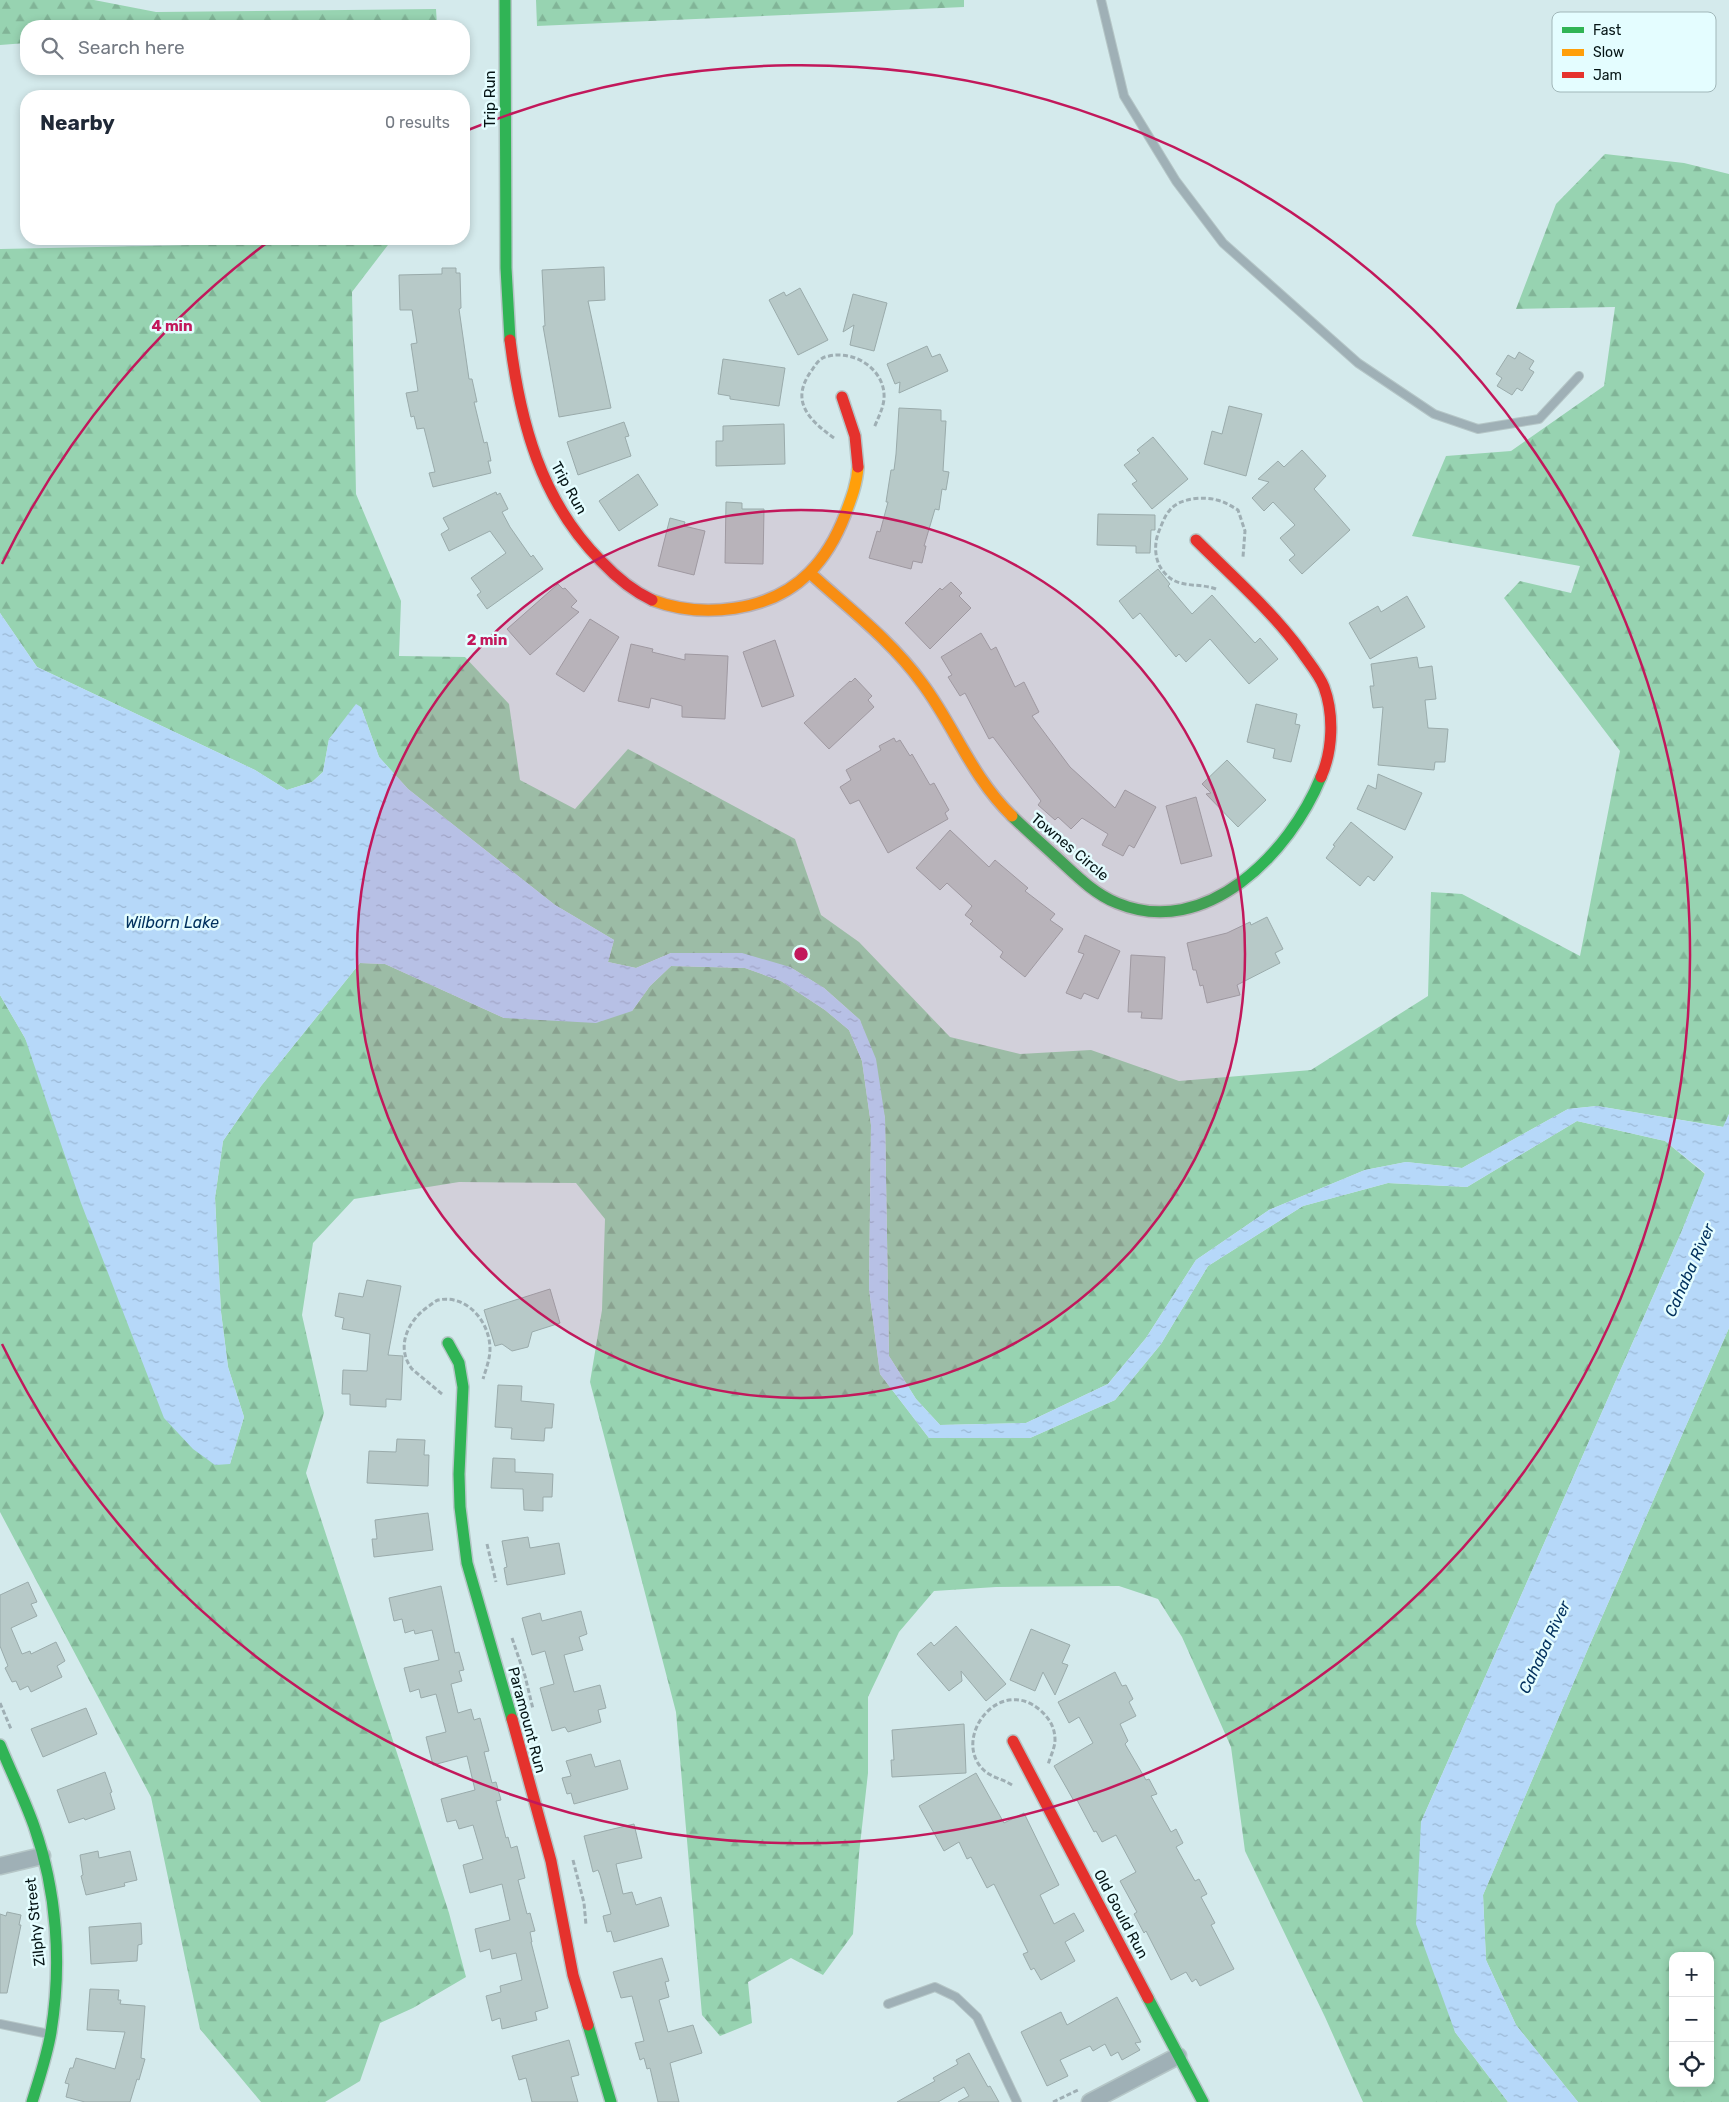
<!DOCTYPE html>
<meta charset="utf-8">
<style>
:root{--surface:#fff;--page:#f6f6f7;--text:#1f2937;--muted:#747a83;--line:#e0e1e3}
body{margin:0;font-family:Rubik,sans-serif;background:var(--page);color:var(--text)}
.controls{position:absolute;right:15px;bottom:15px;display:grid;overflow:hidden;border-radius:10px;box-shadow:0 2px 8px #0003}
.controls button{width:45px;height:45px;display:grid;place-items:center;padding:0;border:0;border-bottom:1px solid var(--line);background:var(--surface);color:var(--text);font:25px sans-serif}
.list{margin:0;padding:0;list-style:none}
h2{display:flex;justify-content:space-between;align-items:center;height:65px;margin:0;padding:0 20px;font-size:21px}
h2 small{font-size:16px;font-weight:400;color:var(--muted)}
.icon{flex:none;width:28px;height:28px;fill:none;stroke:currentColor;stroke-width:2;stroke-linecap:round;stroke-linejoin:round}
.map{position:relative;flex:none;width:1729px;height:2102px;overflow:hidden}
.search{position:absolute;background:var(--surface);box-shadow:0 2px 8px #0003;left:20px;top:20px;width:450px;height:55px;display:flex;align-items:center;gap:12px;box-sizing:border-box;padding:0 18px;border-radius:20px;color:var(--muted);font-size:19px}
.panel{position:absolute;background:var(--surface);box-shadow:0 2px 8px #0003;left:20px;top:90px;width:450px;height:155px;border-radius:20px}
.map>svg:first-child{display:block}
.forest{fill:url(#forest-firs);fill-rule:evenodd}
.water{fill:url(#water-ripples)}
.building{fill:#b7c9c8;stroke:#9aabab}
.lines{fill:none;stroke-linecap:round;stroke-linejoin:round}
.lane-casing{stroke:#b5c6c7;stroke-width:10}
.street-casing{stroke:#b5c6c7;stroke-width:19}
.fast-casing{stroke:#b5c6c7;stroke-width:14}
.slow-casing{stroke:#b5c6c7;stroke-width:14}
.jam-casing{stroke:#b5c6c7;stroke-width:14}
.path{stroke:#9fafb4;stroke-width:3;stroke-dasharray:5 2.5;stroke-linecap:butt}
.lane{stroke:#9fb0b6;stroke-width:8}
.street{stroke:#9fb0b6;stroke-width:16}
.fast{stroke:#30b455;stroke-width:11}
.slow{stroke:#ff9f0a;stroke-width:11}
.jam{stroke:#e5322d;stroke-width:11}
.ring{fill:none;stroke:#c2185b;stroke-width:2.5}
.labels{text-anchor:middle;stroke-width:5;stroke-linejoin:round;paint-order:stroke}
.street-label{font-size:15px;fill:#051415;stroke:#e4fdff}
.water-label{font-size:16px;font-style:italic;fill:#00305d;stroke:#e4fdff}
.key{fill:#e4fdff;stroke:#a1b7b9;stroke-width:1}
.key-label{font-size:14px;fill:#051415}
.centre{fill:#c2185b;stroke:#e4fdff;stroke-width:2.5}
.ring-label{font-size:15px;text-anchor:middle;font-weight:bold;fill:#c2185b;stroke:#e4fdff;stroke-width:5;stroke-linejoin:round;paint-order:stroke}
</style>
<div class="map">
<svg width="1729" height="2102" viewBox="0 0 1729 2102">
<defs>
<pattern id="forest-firs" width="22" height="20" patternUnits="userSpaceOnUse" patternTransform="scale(1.25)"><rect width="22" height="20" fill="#97d3b1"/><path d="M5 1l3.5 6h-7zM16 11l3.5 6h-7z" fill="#81b497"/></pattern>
<pattern id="water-ripples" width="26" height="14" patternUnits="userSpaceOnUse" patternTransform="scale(1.25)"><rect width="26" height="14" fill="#b6d8f9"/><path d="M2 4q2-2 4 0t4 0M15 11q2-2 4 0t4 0" fill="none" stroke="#9bb8d5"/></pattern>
</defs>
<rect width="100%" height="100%" fill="#d4eaec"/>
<path class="forest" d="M0,0H94L156,12L436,9L437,25L400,26H26V43L0,45Z
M536,0H964V7L537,26Z
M1605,154L1684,163L1729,174V1114L1724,1127L1597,1106L1568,1109L1462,1168L1406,1162L1365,1170L1269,1210L1196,1260L1146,1338L1108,1384L1026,1423L940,1425L916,1399L889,1356L885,1118L860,1020L824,988L790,967L671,953L636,968L608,962L614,940L555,905L408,789L379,757L361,707L329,739L323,772L312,782L287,790L255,770L37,667L0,613V249L391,241L352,292L356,494L401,601L399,656L465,657L509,704L520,780L575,809L628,749L795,839L821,915L859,942L950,1037L1020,1054L1091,1050L1179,1081L1311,1070L1428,996L1431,892L1462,894L1580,956L1620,751L1504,598L1520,581L1571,593L1580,566L1412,536L1446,456L1511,451L1604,386L1615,307L1516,309L1556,204Z
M360,963L385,964L504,1018L632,1011L650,986L671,966L745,968L781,981L825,1010L849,1030L862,1061L871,1125L869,1289L880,1374L929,1438H1030L1115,1400L1161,1344L1208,1266L1303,1206L1388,1183L1467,1187L1577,1121L1665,1141L1705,1174L1681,1233L1421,1822L1455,2032L1508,2102H1363L1325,2017L1245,1851L1231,1747L1182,1637L1158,1599L1119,1586L996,1587L934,1591L899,1632L868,1697V1773L859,1854L853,1934L823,1975L791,1958L748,1982L752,2023L720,2036L702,2015L676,1712L590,1382L602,1310L605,1219L576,1183L459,1182L354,1199L313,1243L302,1315L324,1413L306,1473L449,1913L466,1977L413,2008L380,2023L360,2081L325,2102H261L200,2029L151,1797L0,1512V995L25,1038L230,1464L244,1417L228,1367L221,1312L215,1198L223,1141L261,1086Z
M1729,1328V2102H1578L1516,2025L1486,1960L1483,1895L1587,1651ZM1673,1956H1710V2083H1673Z"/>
<path class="water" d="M0,613L37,667L255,770L287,790L312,782L323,772L329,739L356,704L361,707L379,757L408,789L555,905L614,940L608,962L636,968L671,953H742L790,967L824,988L860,1020L876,1059L885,1118L889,1356L916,1399L940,1425L1026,1423L1108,1384L1146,1338L1196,1260L1269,1210L1365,1170L1406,1162L1462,1168L1568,1109L1597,1106L1723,1127L1729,1114V1328L1587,1651L1483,1895L1486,1960L1516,2025L1578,2102H1508L1455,2032L1416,1924L1421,1822L1681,1233L1705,1173L1665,1141L1577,1121L1467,1187L1388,1183L1303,1206L1208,1266L1161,1344L1115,1400L1030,1438H929L880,1374L869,1289L871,1125L862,1061L849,1030L825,1010L781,981L745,968L671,966L650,986L632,1011L596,1023L504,1018L385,964L360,963L261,1086L223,1141L215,1198L221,1312L228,1367L244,1417L230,1464L215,1465L193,1449L164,1418L81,1203L25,1038L0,995Z"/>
<path class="building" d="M604,267L605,300L588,301L611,408L559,417L543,326H545L542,270Z
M442,268H456V273H460L461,308L459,309L469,379H472L477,402H474L484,443L487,442L491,461H488L491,473L433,487L429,473L435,472L424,428L417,429L414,416L411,417L406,393L418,391L411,344L417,343L412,310H400L399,275L442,274Z
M800,288L828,340L798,355L769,300L784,292L786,296Z
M853,294L887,303L874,351L850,345L854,325L843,332Z
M927,346L932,357L940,354L948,371L899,393L900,382L895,384L887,364Z
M1519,352L1534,361L1529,369L1534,372L1522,391L1517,388L1512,395L1497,386L1502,378L1496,374L1508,355L1515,359Z
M723,359L785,368L779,406L730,399V396L718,394Z
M1229,406L1262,414L1246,476L1204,464L1212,431L1222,434Z
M899,408L941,410V421H946L943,471L949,472L946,490L942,489L939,510L935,509L924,546H926L922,563L913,561L911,569L869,558L877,531L880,532L888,502H886L891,470H894L896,454Z
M624,422L629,436L625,437L631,456L578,475L567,442Z
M784,424L785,464L716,466V441H723V426Z
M1153,437L1188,479L1152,509L1132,484L1137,481L1124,465L1140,453L1137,450Z
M1302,450L1326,476L1314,489L1350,530L1302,574L1289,560L1295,555L1280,538L1295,525L1273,502L1264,511L1252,498L1269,482L1258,479L1278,461L1284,467Z
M638,474L658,505L619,531L599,501Z
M496,492L497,495L500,493L508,509L502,512L510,527L531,557L533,555L543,569L487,609L477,595L481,592L471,578L506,553L490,531L449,551L441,534L449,529L443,518Z
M726,502L742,503V509H764L763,564L725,563Z
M1098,514L1155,515V530H1151L1150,553H1136V546L1097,545Z
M670,518L685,522L684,526L705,531L694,575L658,566Z
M1158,569L1170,584L1168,586L1192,614L1212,595L1255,643L1260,638L1278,659L1249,684L1210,639L1186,662L1179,654L1176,657L1140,613L1133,619L1119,601Z
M951,582L962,593L959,596L971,608L930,649L905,623L940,588L942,590Z
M558,584L563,589L565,588L577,601L571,607L579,612L530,655L507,629Z
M1407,596L1425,627L1370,659L1349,623L1378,606L1381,612Z
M590,619L619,637L584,692L556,674Z
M981,633L991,650L996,647L1015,687L1024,682L1039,712L1032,716L1070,767L1115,808L1125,790L1156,807L1134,848L1129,845L1123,856L1102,845L1108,834L1082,818L1071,829L1058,817L1055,820L1038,805L1041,801L993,737L989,739L965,693L960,696L948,677L952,675L941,657Z
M775,640L794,696L762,707L743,652Z
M631,644L653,649L652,652L685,660V654L728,656L725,719L682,717V706L651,698L649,708L618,701Z
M1417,657L1419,668L1432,666L1436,699L1425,700L1428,728L1448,729L1445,762H1435L1434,770L1378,765L1383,707L1373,708L1370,686H1374L1371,664Z
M855,678L872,696L868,700L874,707L829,749L804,723L850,681L851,682Z
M1256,704L1297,714L1295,724L1300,725L1291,762L1273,758L1275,749L1247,742Z
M894,738L896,742L900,740L910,756L912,754L930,785L934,783L949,810L945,813L948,819L888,853L859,800L850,804L840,787L851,780L846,770L881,750L879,746Z
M1227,760L1266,800L1238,827L1206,794L1211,793L1202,784Z
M1378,774L1422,793L1405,830L1357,809L1368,785L1376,789Z
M1196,797L1212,856L1181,864L1166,806Z
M1351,822L1393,857L1374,881L1368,876L1360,886L1326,858L1335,846L1333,845Z
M950,830L989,867L995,860L1028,888L1025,891L1055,914L1050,920L1063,929L1025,977L1000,957L1003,952L970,924L973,921L965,915L972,906L947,883L940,890L916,868Z
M1267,917L1283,949L1275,953L1280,963L1237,985L1240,995L1207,1003L1203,985L1200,986L1196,970H1193L1187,943L1227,933L1250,922L1251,925Z
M1085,935L1120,951L1098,999L1084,993L1081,999L1066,993L1084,954L1078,952Z
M1131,955L1165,957L1162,1019L1141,1018L1142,1012H1128Z
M367,1280L401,1286L388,1355L403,1356L401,1400L386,1399V1407L350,1405V1394H342L343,1370L367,1371L370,1334L342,1329L344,1318L335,1316L339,1293L363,1297Z
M550,1289L560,1323L532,1332L528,1347L512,1351L502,1344L495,1346L484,1310Z
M498,1385L522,1386L521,1401L554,1404L552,1428H545L544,1441L511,1439L512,1428L495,1427Z
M397,1439L425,1440L424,1455H429L428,1486L367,1483L369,1451L396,1452Z
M493,1458L515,1459V1472L553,1474L552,1497H543V1511L524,1510L523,1489L491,1488Z
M428,1513L433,1550L374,1557L372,1539H377L375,1520Z
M528,1537L530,1548L559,1543L565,1574L507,1585L504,1568L507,1567L502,1541Z
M28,1582L37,1602L31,1604L37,1616L11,1628L22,1654L30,1651L31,1654L56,1642L65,1661L57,1666L62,1677L31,1692L28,1686L20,1690L16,1681L12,1682L5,1668L8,1666L0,1646V1595Z
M441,1586L455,1653L459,1652L464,1670L459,1671L462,1681L451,1684L458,1713L471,1709L474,1720L480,1718L489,1751L484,1752L492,1783L496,1782L501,1800L496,1801L506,1838L508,1837L511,1848L517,1846L525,1878L518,1880L527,1914L530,1913L535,1931L530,1932L532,1942H531L548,2008L535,2012L537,2020L502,2029L500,2018L492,2021L486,1996L501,1992L500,1986L522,1980L516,1953L492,1959L490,1949L480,1952L475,1929L510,1920L502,1884L470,1893L463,1865L483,1859L473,1825L459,1829L456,1820L447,1822L441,1799L475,1790L467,1756L433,1765L426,1737L446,1732L436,1694L421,1698L419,1689L410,1692L404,1668L439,1660L432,1630L415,1634L414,1630L405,1633L402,1619L394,1621L389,1598Z
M581,1611L587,1634L579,1637L583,1650L564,1655L574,1692L600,1685L606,1708L598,1710L601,1722L568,1732L565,1727L552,1731L540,1688L554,1684L545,1651L532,1655L522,1618L540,1613L542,1621Z
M956,1626L1006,1684L986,1701L961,1671L962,1681L949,1691L917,1654L931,1642L934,1646Z
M1031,1629L1070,1645L1062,1663L1068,1665L1055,1695L1043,1672L1035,1691L1010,1680Z
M1115,1672L1122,1686L1126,1685L1133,1699L1129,1702L1136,1716L1120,1724L1128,1741L1125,1744L1146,1780L1149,1779L1157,1794L1151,1796L1171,1832L1176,1829L1183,1843L1176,1847L1195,1881L1199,1879L1207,1894L1201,1897L1215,1923L1211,1925L1234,1969L1200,1986L1196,1979L1192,1982L1186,1972L1171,1980L1146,1931L1144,1933L1134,1914L1137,1912L1120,1881L1136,1872L1116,1835L1102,1842L1096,1831L1094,1832L1077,1800L1074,1801L1054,1766L1093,1743L1079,1717L1069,1723L1058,1702Z
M86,1708L97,1734L43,1757L31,1729Z
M964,1724L966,1773L892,1777L891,1760H894L892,1730Z
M591,1754L595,1767L620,1760L628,1789L574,1804L571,1793L567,1794L562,1778L571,1776L566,1761Z
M105,1772L112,1792L110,1793L115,1809L85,1820L84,1818L69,1823L57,1790Z
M976,1773L1004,1823L1024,1813L1059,1885L1040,1895L1054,1924L1074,1913L1084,1931L1065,1942L1075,1961L1041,1980L1034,1968L1031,1970L1023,1954L1028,1952L994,1884L987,1888L971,1857L967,1859L959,1842L944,1851L919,1806Z
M634,1824L642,1858L616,1864L623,1894L632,1892L636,1905L661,1897L669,1926L614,1942L611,1931L607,1932L603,1916L611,1914L600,1875L598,1870L593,1872L584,1836Z
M98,1851L99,1858L130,1851L137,1880L124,1883L125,1886L86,1895L81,1876L83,1875L80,1855Z
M7,1912L21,1915L19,1925H21L7,1993H0V1914L6,1916Z
M141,1923L142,1944L138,1945L137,1961L91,1964L89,1927Z
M662,1958L669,1981L665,1982L669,1997L659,2000L668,2032L693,2025L702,2053L670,2063L679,2102H658L650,2068L647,2069L644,2058L640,2060L635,2043L644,2041L632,1996L621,1998L613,1972Z
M90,1989L119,1990L118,2000H121L120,2004L145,2006L141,2058L145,2059L139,2080L137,2079L130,2102H85L66,2097L69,2084L65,2083L70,2068H73L76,2058L115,2069L125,2032L87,2030Z
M1117,1997L1141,2042L1135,2043L1140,2050L1122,2060L1118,2052L1111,2056L1105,2044L1093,2051L1090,2046L1060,2060L1068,2076L1047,2086L1021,2032L1061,2012L1067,2025Z
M569,2040L579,2075L571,2077L578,2102H532L526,2078L519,2080L512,2056Z
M969,2053L988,2087L990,2086L999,2102H958L969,2096L964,2087L938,2102H897L935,2081L933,2078L958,2064L956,2060Z"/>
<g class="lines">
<g class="lane-casing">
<path id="lane" d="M1101,0L1124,96L1176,181L1223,243L1358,363L1434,414L1478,429L1539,419L1579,376
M888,2004L935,1987L956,1997L977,2017L1017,2102
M0,2024L49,2034"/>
</g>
<g class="street-casing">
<path id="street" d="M0,1866L42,1856
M1090,2102L1178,2056"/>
</g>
<g class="fast-casing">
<path id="fast" d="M505,0L506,268L510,340
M1012,816C1025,829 1040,842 1054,855C1073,872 1092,893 1117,903C1206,940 1290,853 1321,777
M448,1343L459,1363L463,1387L459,1474L460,1507L467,1563L512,1719
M0,1745C11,1772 24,1798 34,1826C57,1891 62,1964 51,2032C47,2056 39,2079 32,2102
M1148,1998L1203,2102
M588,2025L611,2102"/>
</g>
<g class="slow-casing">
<path id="slow" d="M810,573C848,608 891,640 922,683C955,727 971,776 1012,816
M652,600C702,619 770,612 809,573C826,556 837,536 845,515C851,499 857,484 858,467"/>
</g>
<g class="jam-casing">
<path id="jam" d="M510,340C520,422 541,501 601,561C616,577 633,591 652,600
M842,397L855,436L858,467
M1196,540C1232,576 1271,610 1301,651C1309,663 1319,674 1324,687C1334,714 1333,750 1321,777
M512,1719L551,1861L573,1975L588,2025
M1013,1741L1148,1998"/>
</g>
<path class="path" d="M834,438C809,420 789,401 812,370C816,364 820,357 829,356C855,350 886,370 884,399C883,409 878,418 874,428
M1216,589C1198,582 1177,590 1163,571C1154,560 1154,543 1159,531C1162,524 1165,515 1170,510C1179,498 1204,496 1217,500C1225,502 1231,506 1238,510L1245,531L1243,557
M442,1394L412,1369C395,1347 408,1320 429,1306C432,1304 435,1301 438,1300C467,1294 490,1322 490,1349C490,1359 486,1369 483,1379
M487,1544L496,1582
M512,1638L525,1676L533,1709
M0,1703L11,1729
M1012,1785C1001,1778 988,1777 980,1766C955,1734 1000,1676 1040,1710C1049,1718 1055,1727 1055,1740C1055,1748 1050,1757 1048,1765
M573,1860L584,1903L586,1925
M1053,2102L1078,2090"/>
<use href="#lane" class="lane"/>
<use href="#street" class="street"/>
<use href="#fast" class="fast"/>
<use href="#slow" class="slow"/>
<use href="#jam" class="jam"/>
</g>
<circle cx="801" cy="954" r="444" fill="#c2185b" fill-opacity=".12"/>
<g class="ring">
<circle cx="801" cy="954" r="444"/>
<path d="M2 564A889 889 0 0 1 272 239M468 130A889 889 0 1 1 2 1344"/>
</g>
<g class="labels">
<g class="street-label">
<text transform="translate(490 99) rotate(-90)" y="5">Trip Run</text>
<text transform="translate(569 488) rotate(61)" y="5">Trip Run</text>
<text transform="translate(1070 847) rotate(40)" y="5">Townes Circle</text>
<text transform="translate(527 1720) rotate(75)" y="5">Paramount Run</text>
<text transform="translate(1121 1914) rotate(62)" y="5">Old Gould Run</text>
<text transform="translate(35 1922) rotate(-96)" y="5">Zilphy Street</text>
</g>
<g class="water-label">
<text x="172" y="928">Wilborn Lake</text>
<text transform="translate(1689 1270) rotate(-66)" y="6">Cahaba River</text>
<text transform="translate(1544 1647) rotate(-65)" y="6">Cahaba River</text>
</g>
</g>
<rect x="1552" y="12" width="164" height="80" rx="8" class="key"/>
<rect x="1562" y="27" width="22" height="6" fill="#30b455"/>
<rect x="1562" y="49" width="22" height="7" fill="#ff9f0a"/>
<rect x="1562" y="72" width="22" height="6" fill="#e5322d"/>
<g class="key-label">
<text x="1593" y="35">Fast</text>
<text x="1593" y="57">Slow</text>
<text x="1593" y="80">Jam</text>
</g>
<circle cx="801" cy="954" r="8" class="centre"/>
<g class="ring-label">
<text x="172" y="331">4 min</text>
<text x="487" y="645">2 min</text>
</g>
</svg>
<div class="controls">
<button>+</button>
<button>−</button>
<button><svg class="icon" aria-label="locate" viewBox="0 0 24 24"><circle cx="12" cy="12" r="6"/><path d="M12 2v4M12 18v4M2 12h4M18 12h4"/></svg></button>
</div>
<div class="search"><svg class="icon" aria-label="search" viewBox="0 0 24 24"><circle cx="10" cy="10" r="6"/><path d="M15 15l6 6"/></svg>Search here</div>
<section class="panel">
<h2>Nearby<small>0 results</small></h2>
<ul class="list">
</ul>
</section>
</div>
